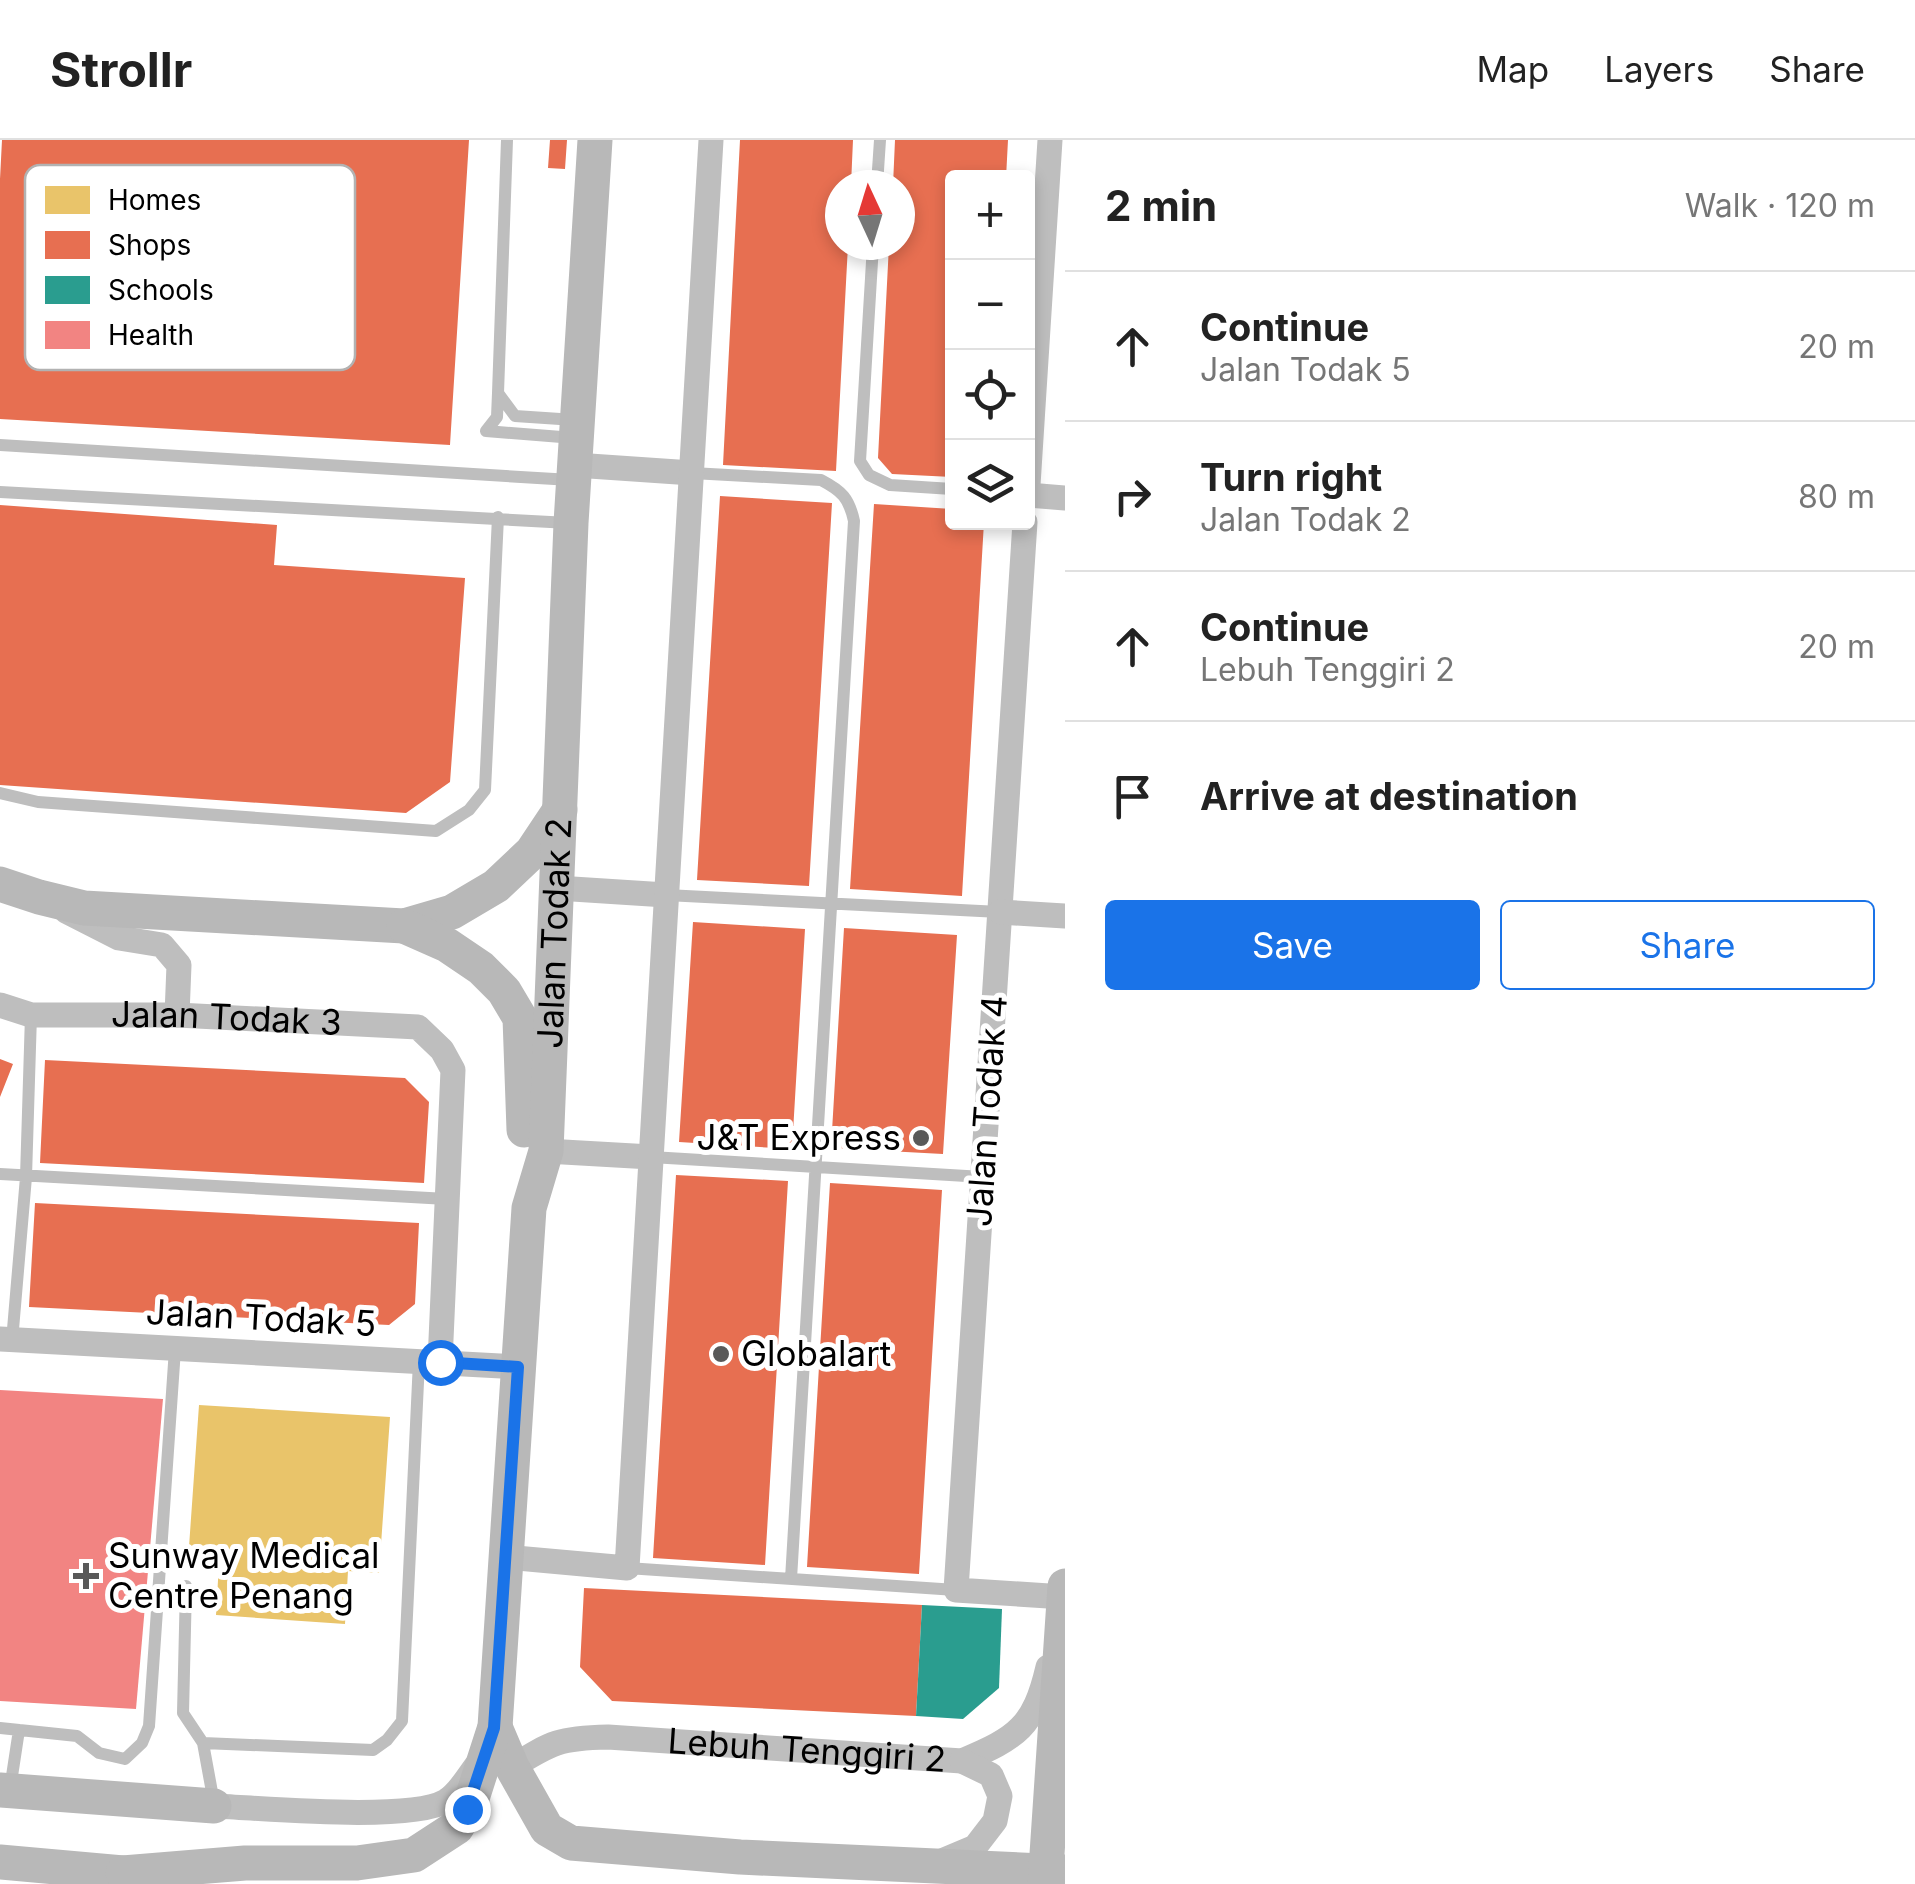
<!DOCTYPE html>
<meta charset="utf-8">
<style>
:root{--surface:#fff;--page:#f2f2f2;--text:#222;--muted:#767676;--line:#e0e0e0;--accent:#1a73e8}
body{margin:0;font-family:Inter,sans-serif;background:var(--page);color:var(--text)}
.controls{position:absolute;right:30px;top:30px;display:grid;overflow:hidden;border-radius:10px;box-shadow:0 5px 15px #0003}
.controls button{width:90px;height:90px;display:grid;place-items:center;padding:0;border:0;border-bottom:2px solid var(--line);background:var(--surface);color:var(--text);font:50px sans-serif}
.compass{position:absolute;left:825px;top:30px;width:90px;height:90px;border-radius:50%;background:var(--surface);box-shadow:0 5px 15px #0003;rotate:356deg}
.stop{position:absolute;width:30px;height:30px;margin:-22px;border:8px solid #1a73e8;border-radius:50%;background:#fff}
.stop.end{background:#1a73e8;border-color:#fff;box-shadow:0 2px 10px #0008}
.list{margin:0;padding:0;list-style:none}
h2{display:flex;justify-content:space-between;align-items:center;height:130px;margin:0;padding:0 40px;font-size:42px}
h2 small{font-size:32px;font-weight:400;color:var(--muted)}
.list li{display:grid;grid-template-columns:65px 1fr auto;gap:30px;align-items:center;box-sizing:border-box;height:150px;padding:0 40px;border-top:2px solid var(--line)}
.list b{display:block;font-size:38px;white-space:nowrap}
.list p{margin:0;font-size:32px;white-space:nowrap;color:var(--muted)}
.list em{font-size:32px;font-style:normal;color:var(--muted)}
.actions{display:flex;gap:20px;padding:30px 40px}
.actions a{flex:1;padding:22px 0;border:2px solid var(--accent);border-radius:10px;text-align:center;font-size:35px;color:var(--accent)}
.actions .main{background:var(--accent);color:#fff}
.icon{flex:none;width:55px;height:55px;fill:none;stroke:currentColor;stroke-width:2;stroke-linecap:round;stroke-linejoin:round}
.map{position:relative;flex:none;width:1065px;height:1744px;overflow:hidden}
header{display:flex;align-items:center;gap:60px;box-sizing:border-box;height:140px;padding:0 50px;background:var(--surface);border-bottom:2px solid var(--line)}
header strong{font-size:48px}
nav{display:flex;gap:55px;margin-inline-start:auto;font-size:35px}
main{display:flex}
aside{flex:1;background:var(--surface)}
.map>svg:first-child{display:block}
.homes{fill:#e9c46a}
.shops{fill:#e76f51}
.schools{fill:#2a9d8f}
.health{fill:#f28482}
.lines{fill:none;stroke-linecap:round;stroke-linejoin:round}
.lane{stroke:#bebebe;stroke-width:12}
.street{stroke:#bebebe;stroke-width:25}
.secondary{stroke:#b8b8b8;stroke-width:35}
.route{stroke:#1a73e8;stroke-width:12}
.poi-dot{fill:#595959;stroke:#fff;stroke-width:4}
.labels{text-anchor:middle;stroke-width:10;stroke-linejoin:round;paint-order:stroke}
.street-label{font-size:35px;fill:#000;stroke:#fff}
.poi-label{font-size:35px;fill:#000;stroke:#fff;text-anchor:start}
.key{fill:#fff;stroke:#b2b2b2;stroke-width:2.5}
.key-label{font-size:28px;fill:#000}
</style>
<header>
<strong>Strollr</strong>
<nav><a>Map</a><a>Layers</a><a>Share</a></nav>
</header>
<main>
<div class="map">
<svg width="1065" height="1744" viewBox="0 0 1065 1744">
<rect width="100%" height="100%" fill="#fff"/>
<path class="homes" d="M199,1265L390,1277L379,1433L348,1431L345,1484L216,1475L219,1423L188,1421Z"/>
<path class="shops" d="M2,0H469L450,305L0,279V39Z
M550,0H567L565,29L548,28Z
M740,0H853L851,45H840V105H848L836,331L723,325Z
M895,0H1008L1006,38H952V337L892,334L878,318L889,105H900V45H893Z
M720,356L832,363L809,746L697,740Z
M874,364L952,369V382H984L962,756L850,749Z
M0,365L277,385L274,425L465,438L450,642L406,673L0,645Z
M693,782L805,789L792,1009L679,1002Z
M844,788L957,795L943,1014L831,1008Z
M0,919L13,924L0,957Z
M45,920L405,938L429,962L424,1043L40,1023Z
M676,1035L788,1041L765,1425L653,1418Z
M830,1043L942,1050L919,1434L807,1427Z
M35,1063L419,1083L415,1164L389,1185L29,1167Z
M584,1448L922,1465L916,1576L612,1561L580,1527Z"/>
<path class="schools" d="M922,1465L1002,1469L999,1548L963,1579L916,1576Z"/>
<path class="health" d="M0,1250L163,1259L136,1569L0,1561Z"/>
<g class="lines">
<path class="lane" d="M507,0L498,253L515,276L575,280
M877,45L880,0
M873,105L860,321L869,335L890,345L952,349
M486,291L574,298
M486,291L497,277L498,253
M0,305L571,340
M692,333L821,340C842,351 849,358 854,381L791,1439
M0,352L569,383
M0,653L38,662L436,691L469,670L485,650L498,377
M666,755L1000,772
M651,1017L983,1037
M0,1034L447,1059
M12,1201L26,1037L31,875
M627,1428L956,1450
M186,1446L183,1573L203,1603
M0,1588L77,1596L99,1613L125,1619L142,1603L149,1586L175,1209
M12,1636L19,1590
M214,1663L203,1603L373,1610L387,1600L402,1581L419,1221"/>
<g class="street">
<path d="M575,325L692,333"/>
<path d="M1028,345L1050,0"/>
<path d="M1028,355L1065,358"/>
<path d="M1025,382L956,1450L1064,1457L1061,1473"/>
<path d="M557,748L666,755"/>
<path d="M66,771L119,798L162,805L179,825L177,875"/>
<path d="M1000,772L1065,776"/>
<path id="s1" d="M0,865L31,875H177L418,887L442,910L453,930L440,1222"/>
<path d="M546,1011L651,1017"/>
<path d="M0,1199L518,1227"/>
<path d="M506,1417L627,1428L711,0"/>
<path id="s2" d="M512,1627C552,1602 560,1598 608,1597L962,1621C1017,1598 1034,1587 1048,1527"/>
<path d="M199,1663L214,1666C261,1668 410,1682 446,1661C459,1653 467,1638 476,1626"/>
<path d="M937,1723L975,1707L995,1681L1000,1656L991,1635L962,1621"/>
</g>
<g class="secondary">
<path d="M0,744L39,757L84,768L404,786L452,772L496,746L532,712L560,670"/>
<path d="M404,786L447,805L481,828L504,851L520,878L524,990"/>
<path d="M495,1587L512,1627L547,1689L571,1703L740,1717L1065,1732"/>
<path d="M0,1650L214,1666"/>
<path d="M0,1722L123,1733L144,1737"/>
<path id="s3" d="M123,1733L245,1723H357L414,1715L457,1687L473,1655L495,1587L529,1068L546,1011L571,383L595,0"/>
<path d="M1045,1744L1065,1446"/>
</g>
</g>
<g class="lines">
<path class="route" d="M440,1222L518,1227L494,1588L467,1669"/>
</g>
<g class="poi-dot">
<circle cx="921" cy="998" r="10"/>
<circle cx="721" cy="1214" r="10"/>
<path d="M81 1421h10v10h10v10h-10v10h-10v-10h-10v-10h10z"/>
</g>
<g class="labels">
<g class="street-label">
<text dy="12" stroke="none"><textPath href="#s3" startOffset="1248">Jalan Todak 2</textPath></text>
<text dy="12" stroke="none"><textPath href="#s1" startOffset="228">Jalan Todak 3</textPath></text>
<text transform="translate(987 971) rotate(-86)" y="12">Jalan Todak 4</text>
<text transform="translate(261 1178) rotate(3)" y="12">Jalan Todak 5</text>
<text dy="12" stroke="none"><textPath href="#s2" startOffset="302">Lebuh Tenggiri 2</textPath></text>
</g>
<g class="poi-label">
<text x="901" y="1010" text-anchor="end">J&amp;T Express</text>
<text x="741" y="1226">Globalart</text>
<text x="108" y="1428">Sunway Medical<tspan x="108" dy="40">Centre Penang</tspan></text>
</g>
</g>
<rect x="25" y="25" width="330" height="205" rx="15" class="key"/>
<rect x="45" y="46" width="45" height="28" fill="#e9c46a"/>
<rect x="45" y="91" width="45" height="28" fill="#e76f51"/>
<rect x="45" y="136" width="45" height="28" fill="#2a9d8f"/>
<rect x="45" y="181" width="45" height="28" fill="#f28482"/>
<g class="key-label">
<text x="108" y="70">Homes</text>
<text x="108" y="115">Shops</text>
<text x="108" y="160">Schools</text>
<text x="108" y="205">Health</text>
</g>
</svg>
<div class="controls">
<button>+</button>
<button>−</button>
<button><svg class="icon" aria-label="locate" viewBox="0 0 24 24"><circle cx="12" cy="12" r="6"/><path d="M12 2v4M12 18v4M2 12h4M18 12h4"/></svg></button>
<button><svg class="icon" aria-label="layers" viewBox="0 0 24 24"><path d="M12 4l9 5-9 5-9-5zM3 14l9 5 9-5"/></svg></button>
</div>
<svg class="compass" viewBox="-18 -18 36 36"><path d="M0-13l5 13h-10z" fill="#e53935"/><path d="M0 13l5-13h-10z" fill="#767676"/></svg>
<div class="stop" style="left:440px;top:1222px"></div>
<div class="stop end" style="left:467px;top:1669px"></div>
</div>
<aside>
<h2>2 min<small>Walk · 120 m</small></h2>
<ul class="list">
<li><svg class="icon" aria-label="ahead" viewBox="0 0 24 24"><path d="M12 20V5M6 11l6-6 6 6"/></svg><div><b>Continue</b><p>Jalan Todak 5</p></div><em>20 m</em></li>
<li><svg class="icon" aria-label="right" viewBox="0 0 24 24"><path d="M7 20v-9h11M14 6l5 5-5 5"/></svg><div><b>Turn right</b><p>Jalan Todak 2</p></div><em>80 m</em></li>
<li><svg class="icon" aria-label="ahead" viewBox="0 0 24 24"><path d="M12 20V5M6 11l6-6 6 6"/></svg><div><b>Continue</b><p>Lebuh Tenggiri 2</p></div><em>20 m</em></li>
<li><svg class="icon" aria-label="arrive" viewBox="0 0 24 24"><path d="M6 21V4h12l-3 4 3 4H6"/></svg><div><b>Arrive at destination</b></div></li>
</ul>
<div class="actions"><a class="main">Save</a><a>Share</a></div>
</aside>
</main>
